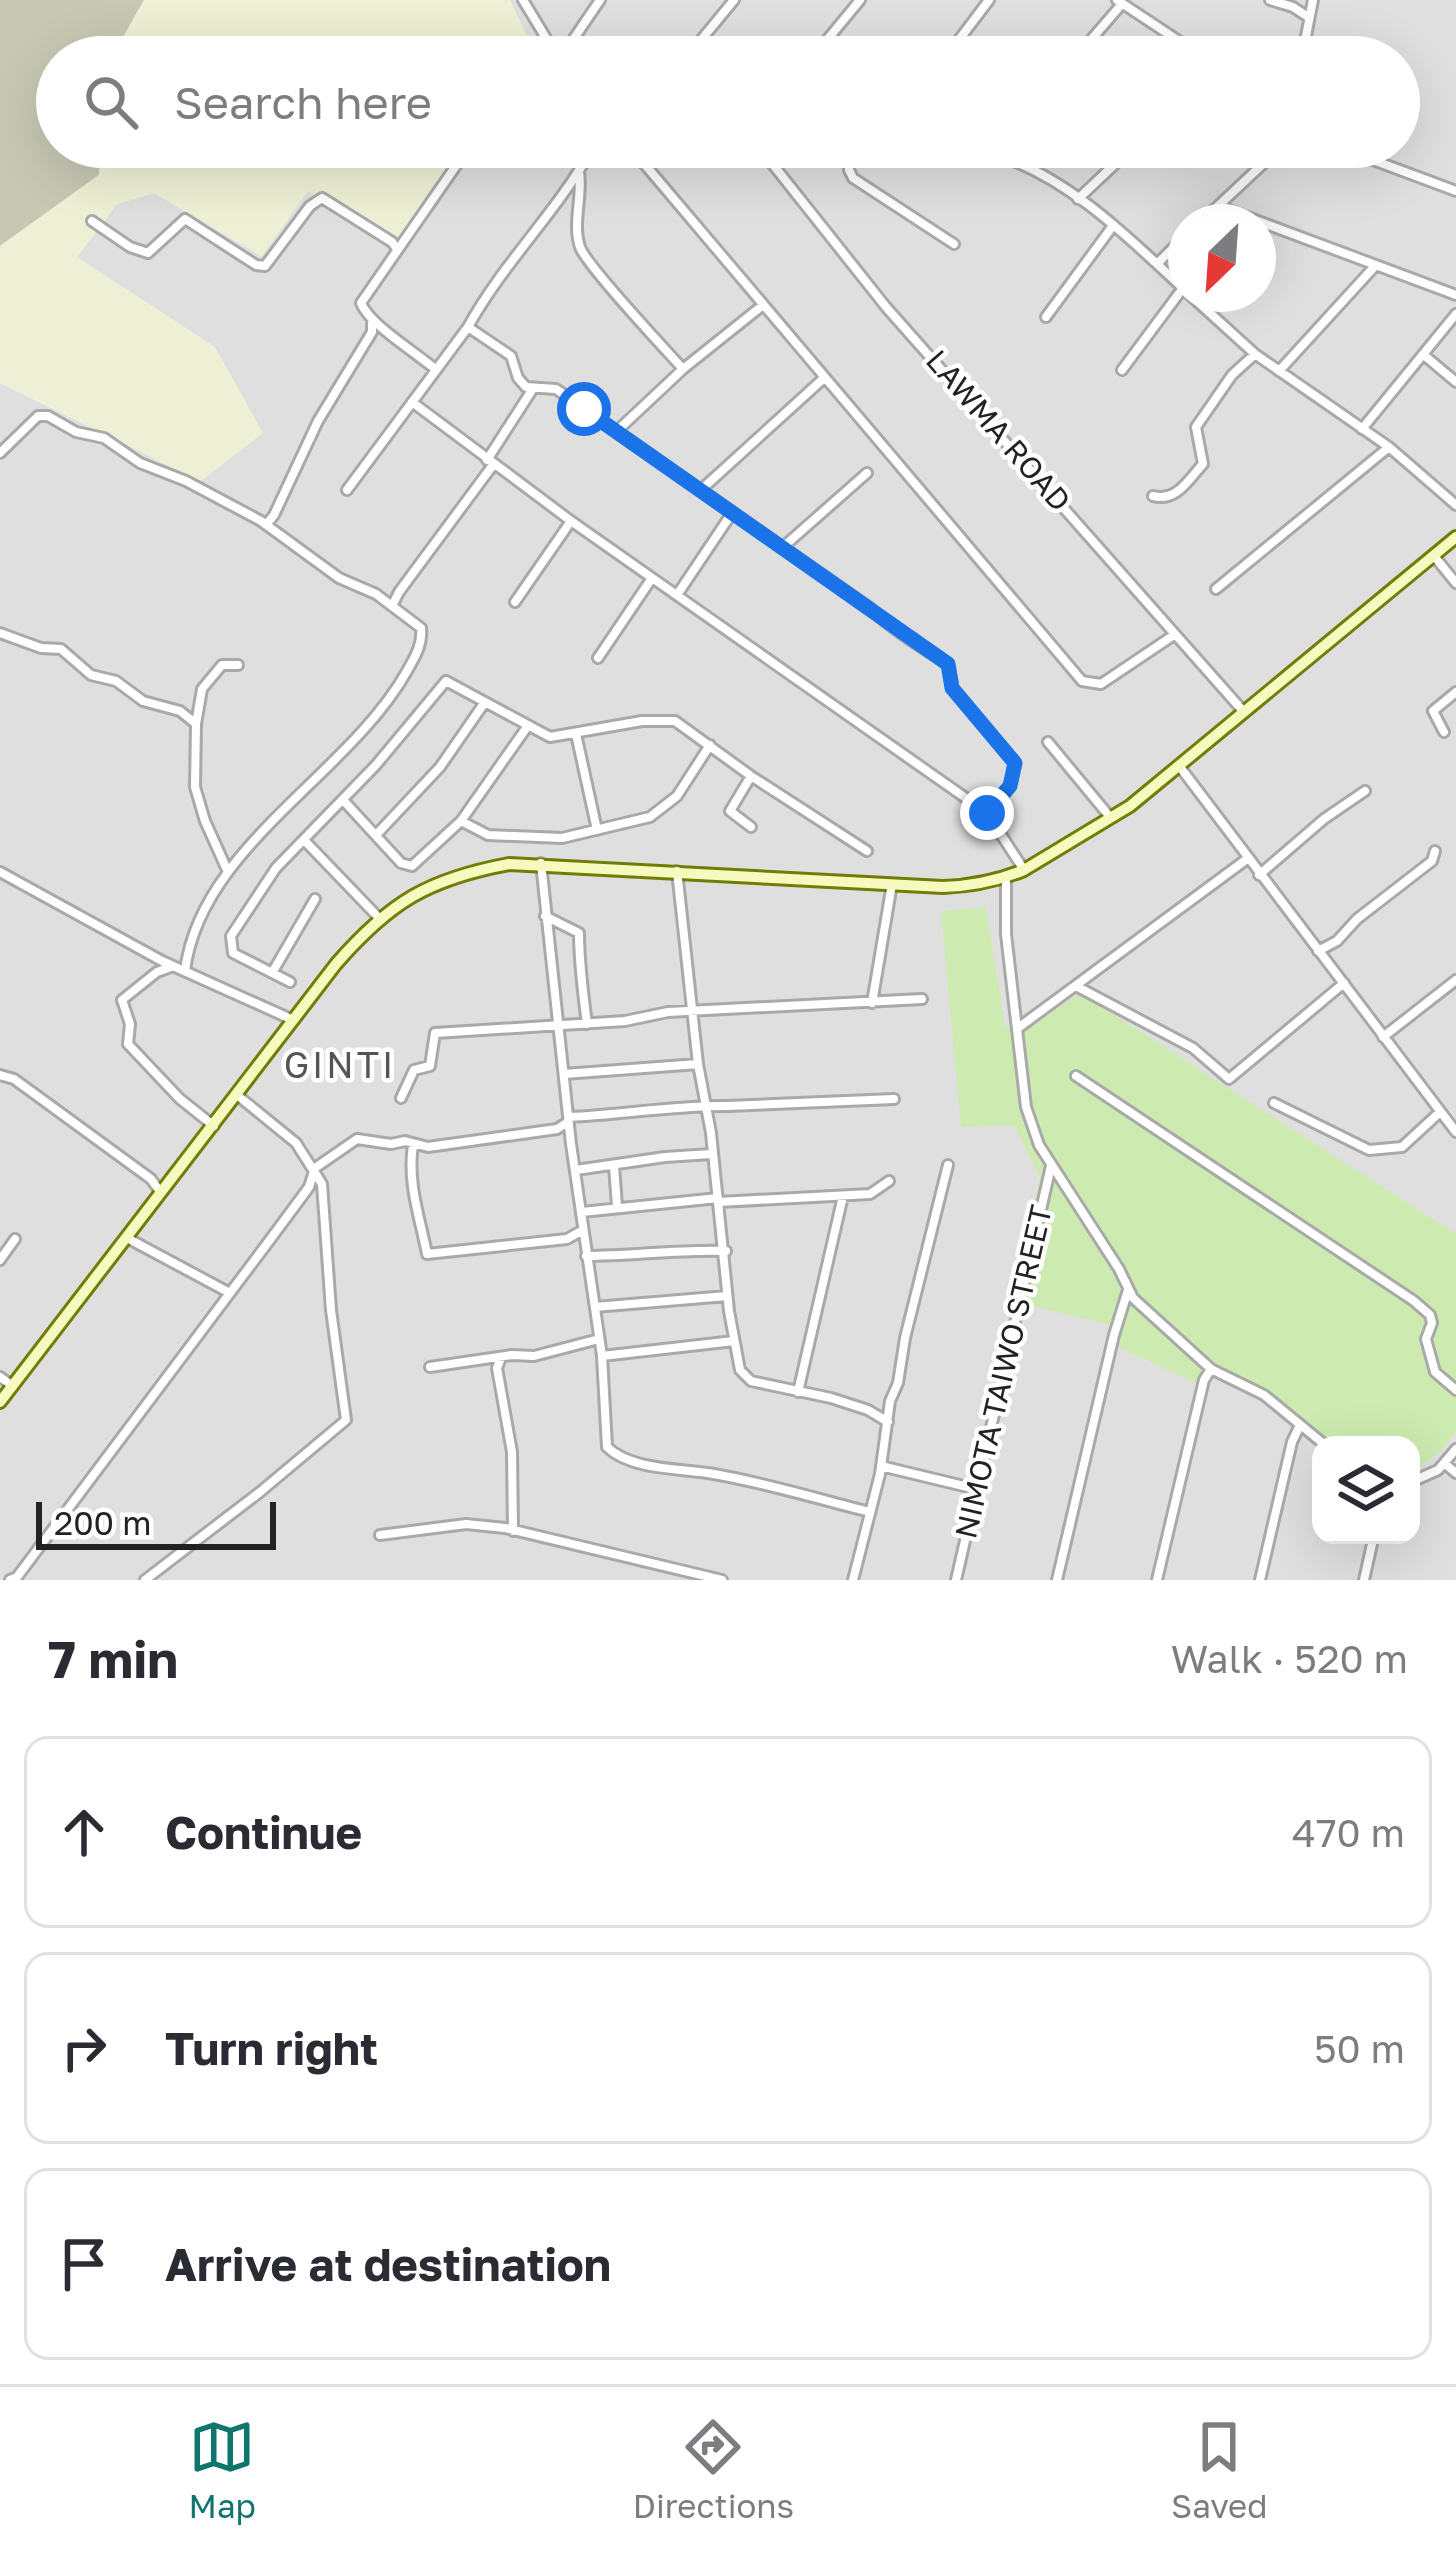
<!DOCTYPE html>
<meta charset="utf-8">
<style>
:root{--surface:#fff;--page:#f7f7f7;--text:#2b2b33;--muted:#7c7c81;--line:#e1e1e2;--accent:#0f766e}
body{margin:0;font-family:"Golos Text",sans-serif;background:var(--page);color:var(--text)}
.controls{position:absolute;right:36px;bottom:36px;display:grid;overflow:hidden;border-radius:24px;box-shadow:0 12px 48px #0002}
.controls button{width:108px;height:108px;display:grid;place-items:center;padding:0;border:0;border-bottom:3px solid var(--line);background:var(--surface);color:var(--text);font:60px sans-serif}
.compass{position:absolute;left:1168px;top:204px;width:108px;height:108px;border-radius:50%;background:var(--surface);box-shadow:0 12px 48px #0002;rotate:205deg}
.scale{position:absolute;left:36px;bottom:30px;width:240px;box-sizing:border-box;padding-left:12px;border:6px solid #222;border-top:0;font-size:33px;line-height:42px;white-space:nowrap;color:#222;-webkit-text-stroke:9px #fff;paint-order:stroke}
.stop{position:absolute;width:36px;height:36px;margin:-27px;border:9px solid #1a73e8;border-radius:50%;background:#fff}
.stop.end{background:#1a73e8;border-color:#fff;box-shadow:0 3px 12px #0008}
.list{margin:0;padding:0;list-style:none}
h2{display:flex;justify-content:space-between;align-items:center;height:156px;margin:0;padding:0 48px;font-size:51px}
h2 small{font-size:39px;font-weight:400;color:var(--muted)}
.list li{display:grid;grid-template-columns:78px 1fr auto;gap:36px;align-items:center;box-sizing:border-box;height:192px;margin:0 24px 24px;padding:0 24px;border:3px solid var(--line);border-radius:24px}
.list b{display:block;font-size:45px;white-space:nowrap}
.list em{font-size:39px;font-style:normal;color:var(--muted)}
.icon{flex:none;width:66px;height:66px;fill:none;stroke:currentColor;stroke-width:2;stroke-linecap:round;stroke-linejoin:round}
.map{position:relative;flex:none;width:1456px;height:1580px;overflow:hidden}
.search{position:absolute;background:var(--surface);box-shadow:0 12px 48px #0002;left:36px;right:36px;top:36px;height:132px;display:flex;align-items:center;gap:30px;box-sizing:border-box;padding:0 42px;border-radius:66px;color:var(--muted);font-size:45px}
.sheet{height:804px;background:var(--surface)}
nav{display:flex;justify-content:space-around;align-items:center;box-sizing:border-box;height:168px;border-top:3px solid var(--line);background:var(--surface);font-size:33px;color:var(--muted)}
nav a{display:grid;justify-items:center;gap:6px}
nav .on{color:var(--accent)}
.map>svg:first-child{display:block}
.residential{fill:#e0dfdf;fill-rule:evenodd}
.construction{fill:#c7c7b4}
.farmland{fill:#eef0d5}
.grass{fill:#cdebb0}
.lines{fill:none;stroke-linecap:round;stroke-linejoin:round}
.street-casing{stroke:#a9a9a9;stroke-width:14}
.secondary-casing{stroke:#707d05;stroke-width:16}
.street{stroke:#fff;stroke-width:8}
.secondary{stroke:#f7fabf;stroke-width:10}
.route{stroke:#1a73e8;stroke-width:15}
.labels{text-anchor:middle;stroke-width:9;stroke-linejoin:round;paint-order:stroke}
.street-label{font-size:30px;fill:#222;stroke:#fff}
.quarter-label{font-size:36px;letter-spacing:3px;fill:#555;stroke:#fff}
</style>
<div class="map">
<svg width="1456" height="1580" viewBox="0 0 1456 1580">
<rect width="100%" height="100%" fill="#f2efe9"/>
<path class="residential" d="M510,0H1456V1580H0V383L200,481L214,347L76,257L117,204L154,193L261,256L308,191L465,147H1399V57H528L533,50ZM1186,222H1258V294H1186ZM1321,1445H1411V1535H1321Z"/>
<path class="construction" d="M0,0H144L112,57H57V147H102L99,175L0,246Z"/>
<path class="farmland" d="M144,0H510L533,50L528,57H112Z
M102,147H465L399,243L308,191L262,256L154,193L117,204L77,257L215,347L263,433L201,481L0,382V246L99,175Z"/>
<path class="grass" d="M986,907L1005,1027L1031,1026L1080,993L1456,1234V1432L1441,1451L1411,1472V1445L1321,1447L1219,1369L1197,1384L1119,1347L1108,1324L1015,1302L1040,1177L1014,1125L961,1127L941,911Z"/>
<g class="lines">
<g class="street-casing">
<path id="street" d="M523,0L549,43L563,57
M1117,0L1203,57
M1270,0L1293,7L1308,17
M562,56L600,0
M536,57L549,43
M687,57L734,0
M813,57L860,0
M946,57L989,0
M1076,57L1121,5
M1302,57L1313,0
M630,147L1082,681L1101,684L1174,635
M759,147L886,307L1243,711
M848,147L849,170L853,178L954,244
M913,147C939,149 972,147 997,155C1070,178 1131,240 1186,291
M1338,147L1456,191
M579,172C583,196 572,223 580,247C586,265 665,349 683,369
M1078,199L1133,147
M1218,206L1456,295
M92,221L130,247L148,253L185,219L256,265L265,266L310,206L322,198L392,242L397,249
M1201,222L1281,147
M1157,264L1186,235
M1189,294L1255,354L1389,447L1456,505
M1046,317L1112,227
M468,327L511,356L518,378L526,387L556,389L870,608C890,628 923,648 948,664L953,689L1015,763L1010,786L987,813
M1425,356L1456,382
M435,369C415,352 369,324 361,303L469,147
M1122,370L1183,288
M1279,371L1375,266
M412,402L571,521L987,813L1024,870
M1362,429L1456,314
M618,430L683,369L763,305
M0,453L38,416H48L76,432L104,438L140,463L186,481L261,521L339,578L376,594L421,628C423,644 415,657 407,671C349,775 200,847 185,971
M487,460L532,390
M702,489L824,378
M347,490L468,327C503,263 558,211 593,147
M1153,496C1177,502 1188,480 1203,464L1196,427L1232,375L1255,354
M266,525L274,515L318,421L372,332V323
M782,548L867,473
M1434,556L1456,583
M1216,589L1389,447
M677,595L732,513
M515,602L571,521
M392,606L399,592L493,465
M0,633L41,648L61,649L91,675L116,681L143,701L180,711L195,723
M598,658L652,578
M1444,732L1433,711L1456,692
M576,734L597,830
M1048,742L1110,817
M1180,767L1456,1132
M751,776L730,811L751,827
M343,800L401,863L412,866L461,821L527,727
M461,821L488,835L562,838L650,817L677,796L710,745
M376,835L440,767L485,702
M304,840L378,917
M541,863L571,1144L602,1356L607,1447C632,1471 682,1468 714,1474C766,1483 818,1499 870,1512
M677,871L698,1064L711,1133L729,1311L740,1370L751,1381L831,1398L868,1410L888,1422
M0,872L162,961L293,1020
M228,872L205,821L195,787L196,724L202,689L222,665H238
M1259,875L1324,819L1365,791
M1006,877V934L1026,1107L1039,1145L1119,1269L1133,1298L1211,1369L1264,1395L1325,1445
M545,916L579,933C579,964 583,993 587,1024
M1318,951L1337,941L1357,919L1432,861L1435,851
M171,967L157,972L122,1000L130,1024L128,1044L180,1099L214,1126
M272,973L315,899
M290,982L233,953L231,936L276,868L376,765L446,681L550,737L642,721H675L751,776L867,851
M1076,986L1193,1048L1229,1079L1344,983
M872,1003L892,884
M1018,1028L1247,859
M1383,1037L1456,980
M564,1074L698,1064
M0,1075L14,1079L151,1179L161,1193
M1076,1076L1414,1301L1430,1315L1432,1323L1426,1339L1435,1372L1456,1390
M401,1098L414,1070L430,1066L435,1033L625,1021L668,1012L922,999
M1274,1103L1369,1150L1402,1147L1440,1112
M569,1117C622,1115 675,1105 728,1106L894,1099
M413,1145C407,1183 420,1218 427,1254L567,1239L583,1230
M614,1166L617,1206
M576,1170L665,1157L711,1154
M719,1202L870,1194L889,1181
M582,1212L718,1198
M129,1239L228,1292
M586,1256C633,1256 679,1249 726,1251
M0,1260L15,1239
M595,1307L727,1296
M602,1356L734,1341
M501,1358L497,1368L512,1452L513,1531
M430,1367L512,1355L534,1356L599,1339
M0,1377L13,1386
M798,1392L843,1196
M1444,1463L1456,1473
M881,1466L976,1489
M1411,1482L1438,1470L1456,1449
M380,1535L466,1524L505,1528L722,1580
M10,1580L17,1577L272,1237L309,1187L315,1168L357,1139L391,1144L405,1141L428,1147L557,1129L568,1122
M145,1580L260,1492L346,1420L331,1310L322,1184L296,1143L237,1095
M853,1580L880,1474L890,1401L898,1383L905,1338L948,1165
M956,1580L1051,1166
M1057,1580L1114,1335L1128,1290
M1157,1580L1204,1380L1211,1369
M1260,1580L1292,1442L1300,1425
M1364,1580L1374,1535"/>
</g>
<g class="secondary-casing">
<path id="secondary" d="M0,1402L336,964C390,902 428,879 509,864L943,887C972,886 997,881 1024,870L1130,806L1456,537"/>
</g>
<use href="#street" class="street"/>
<use href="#secondary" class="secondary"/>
</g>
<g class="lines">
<path class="route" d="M584,409L948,664L952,688L1015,763L1010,786L987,813"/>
</g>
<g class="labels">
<g class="street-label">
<text transform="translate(998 431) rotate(49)" y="10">LAWMA ROAD</text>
<text transform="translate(1004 1372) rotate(-77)" y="10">NIMOTA TAIWO STREET</text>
</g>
<g class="quarter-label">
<text x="340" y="1078">GINTI</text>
</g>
</g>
</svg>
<div class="controls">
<button><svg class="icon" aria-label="layers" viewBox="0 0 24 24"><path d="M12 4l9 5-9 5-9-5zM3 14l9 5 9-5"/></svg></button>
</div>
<svg class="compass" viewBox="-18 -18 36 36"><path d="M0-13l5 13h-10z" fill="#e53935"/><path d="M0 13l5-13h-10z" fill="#7c7c81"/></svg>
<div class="scale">200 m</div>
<div class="stop" style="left:584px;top:409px"></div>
<div class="stop end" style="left:987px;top:813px"></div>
<div class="search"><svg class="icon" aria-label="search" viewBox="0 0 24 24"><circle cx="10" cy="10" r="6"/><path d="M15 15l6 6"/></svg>Search here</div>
</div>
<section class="sheet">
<h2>7 min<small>Walk · 520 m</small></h2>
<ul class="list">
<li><svg class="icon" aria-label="ahead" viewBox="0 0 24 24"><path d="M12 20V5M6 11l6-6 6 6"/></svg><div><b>Continue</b></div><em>470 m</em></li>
<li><svg class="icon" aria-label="right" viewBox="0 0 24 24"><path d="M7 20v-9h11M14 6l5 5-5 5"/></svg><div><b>Turn right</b></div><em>50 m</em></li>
<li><svg class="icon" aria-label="arrive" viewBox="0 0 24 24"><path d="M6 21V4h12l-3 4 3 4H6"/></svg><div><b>Arrive at destination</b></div></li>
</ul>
</section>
<nav>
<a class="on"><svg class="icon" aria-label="map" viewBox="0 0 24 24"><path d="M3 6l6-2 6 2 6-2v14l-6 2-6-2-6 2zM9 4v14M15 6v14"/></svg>Map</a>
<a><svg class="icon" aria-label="directions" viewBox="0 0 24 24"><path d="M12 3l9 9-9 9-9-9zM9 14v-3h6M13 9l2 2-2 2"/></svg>Directions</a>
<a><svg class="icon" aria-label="saved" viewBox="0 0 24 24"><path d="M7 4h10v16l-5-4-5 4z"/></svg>Saved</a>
</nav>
